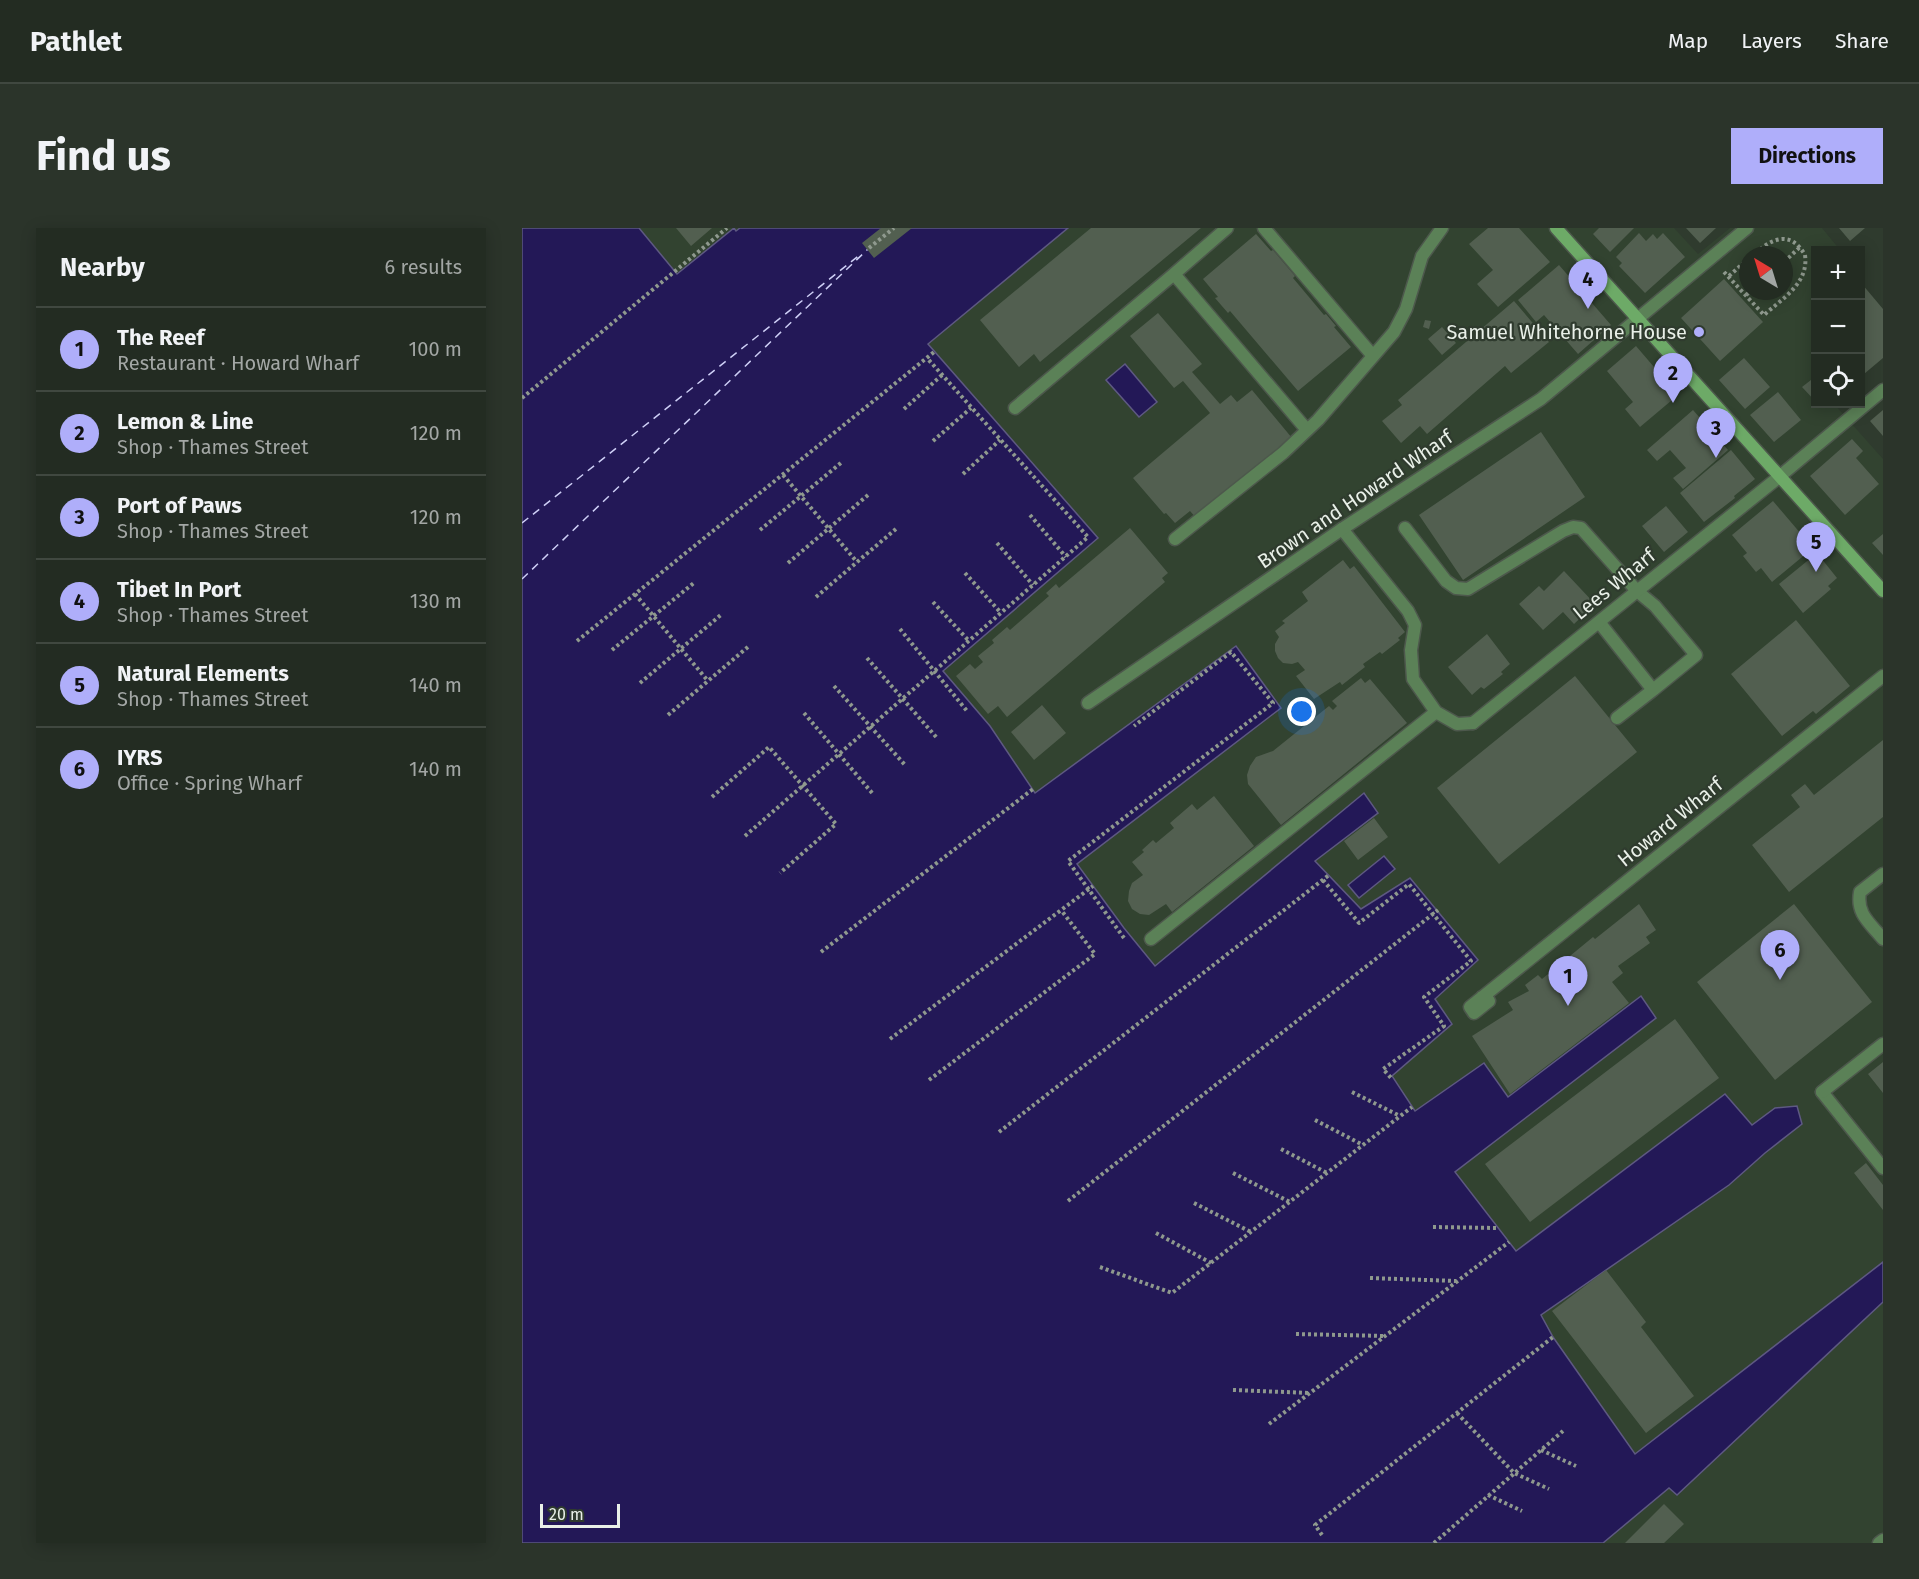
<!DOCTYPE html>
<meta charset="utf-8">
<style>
:root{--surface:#232c22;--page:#2b342a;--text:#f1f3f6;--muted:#a3a7a5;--line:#404840;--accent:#afaefa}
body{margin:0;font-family:"Fira Sans",sans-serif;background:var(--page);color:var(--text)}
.controls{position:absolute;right:18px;top:18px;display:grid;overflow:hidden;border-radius:0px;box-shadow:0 3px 15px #0003}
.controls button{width:54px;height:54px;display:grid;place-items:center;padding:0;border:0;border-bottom:2px solid var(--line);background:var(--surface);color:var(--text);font:30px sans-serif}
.compass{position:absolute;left:1217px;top:18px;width:54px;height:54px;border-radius:50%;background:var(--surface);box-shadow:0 3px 15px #0003;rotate:322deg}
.scale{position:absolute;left:18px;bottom:15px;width:80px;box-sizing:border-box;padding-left:6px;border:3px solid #e9f0e8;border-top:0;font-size:16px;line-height:21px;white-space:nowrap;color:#e9f0e8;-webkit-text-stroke:4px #2f3b2e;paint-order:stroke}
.you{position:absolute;left:780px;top:484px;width:21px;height:21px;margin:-15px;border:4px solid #fff;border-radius:50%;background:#1a73e8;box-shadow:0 0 0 9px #1a73e833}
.badge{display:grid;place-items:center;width:39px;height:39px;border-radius:50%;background:var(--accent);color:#111;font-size:20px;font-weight:700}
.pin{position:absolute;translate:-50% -50px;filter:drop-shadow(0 2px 3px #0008)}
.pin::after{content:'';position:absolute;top:32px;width:21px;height:18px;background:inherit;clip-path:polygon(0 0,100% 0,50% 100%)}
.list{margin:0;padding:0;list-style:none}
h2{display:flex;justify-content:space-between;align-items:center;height:78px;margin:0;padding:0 24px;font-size:26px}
h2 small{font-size:20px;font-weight:400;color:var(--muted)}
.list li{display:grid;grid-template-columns:39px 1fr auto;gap:18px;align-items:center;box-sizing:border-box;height:84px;padding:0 24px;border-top:2px solid var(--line)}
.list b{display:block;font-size:22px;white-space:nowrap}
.list p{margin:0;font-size:20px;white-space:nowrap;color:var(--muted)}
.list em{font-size:20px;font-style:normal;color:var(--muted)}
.icon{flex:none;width:33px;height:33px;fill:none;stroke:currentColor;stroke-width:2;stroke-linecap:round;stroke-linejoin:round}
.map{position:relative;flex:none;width:1361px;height:1315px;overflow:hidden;border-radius:0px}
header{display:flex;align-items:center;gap:36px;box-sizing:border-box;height:84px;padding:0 30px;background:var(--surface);border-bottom:2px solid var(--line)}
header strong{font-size:28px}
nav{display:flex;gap:33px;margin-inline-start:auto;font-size:21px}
.intro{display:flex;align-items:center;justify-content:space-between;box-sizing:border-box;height:144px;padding:0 36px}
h1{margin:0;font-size:42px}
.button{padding:15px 27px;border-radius:0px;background:var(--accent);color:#111;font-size:21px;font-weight:700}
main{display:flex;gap:36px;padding:0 36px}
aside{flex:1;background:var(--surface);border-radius:0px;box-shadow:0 3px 15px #0003}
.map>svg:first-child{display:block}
.built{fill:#324330;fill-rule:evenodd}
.water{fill:#231857;stroke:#5e5982;stroke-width:1.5}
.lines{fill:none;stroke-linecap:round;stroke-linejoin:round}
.ferry{stroke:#cecff6;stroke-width:1.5;stroke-dasharray:8 6;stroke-linecap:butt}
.building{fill:#525f50}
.service-casing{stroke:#4d584c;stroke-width:15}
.minor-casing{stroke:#4d584c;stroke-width:15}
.tertiary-casing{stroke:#4d584c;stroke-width:15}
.secondary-casing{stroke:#4d584c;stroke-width:15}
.path{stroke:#8f998e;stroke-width:4;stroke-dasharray:3 3;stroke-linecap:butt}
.service{stroke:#5b8157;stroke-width:12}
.minor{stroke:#5b8157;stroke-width:12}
.tertiary{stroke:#5b8157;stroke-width:12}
.secondary{stroke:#6daa67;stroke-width:12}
.poi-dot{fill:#afaefa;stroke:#2f3b2e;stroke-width:2}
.labels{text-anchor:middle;stroke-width:4.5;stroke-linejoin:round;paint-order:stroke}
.poi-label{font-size:20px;fill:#e9f0e8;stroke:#2f3b2e;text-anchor:end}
.street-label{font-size:20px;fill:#e9f0e8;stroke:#2f3b2e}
</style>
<header>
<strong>Pathlet</strong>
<nav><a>Map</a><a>Layers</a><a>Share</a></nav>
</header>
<div class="intro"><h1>Find us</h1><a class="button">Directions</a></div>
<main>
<aside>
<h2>Nearby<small>6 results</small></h2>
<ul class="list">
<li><span class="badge">1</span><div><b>The Reef</b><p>Restaurant · Howard Wharf</p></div><em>100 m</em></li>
<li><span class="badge">2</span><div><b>Lemon &amp; Line</b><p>Shop · Thames Street</p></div><em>120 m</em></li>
<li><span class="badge">3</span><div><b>Port of Paws</b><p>Shop · Thames Street</p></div><em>120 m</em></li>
<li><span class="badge">4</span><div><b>Tibet In Port</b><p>Shop · Thames Street</p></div><em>130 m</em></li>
<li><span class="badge">5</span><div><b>Natural Elements</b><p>Shop · Thames Street</p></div><em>140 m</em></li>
<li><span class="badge">6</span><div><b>IYRS</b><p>Office · Spring Wharf</p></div><em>140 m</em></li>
</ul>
</aside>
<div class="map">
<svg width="1361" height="1315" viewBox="0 0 1361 1315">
<rect width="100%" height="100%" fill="#2f3b2e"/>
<path class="built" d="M117,0H218L214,3L212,1L155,46Z
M546,0H1152L1176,26L1208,0H1300L1318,22H1294V176H1312L1361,231V1034L1114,1227L1031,1109L1019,1087L1207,957L1243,925L1279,896L1253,880L1230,897L1203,866L994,1023L933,944L1133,790L1118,768L986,869L962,835L893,883L870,848L930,796L912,771L839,681L793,632L855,585L842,565L633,739L554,636L759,481L714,418L513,565L468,498L420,443L406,116ZM1226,27H1262V63H1226Z
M1361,1074V1315H1081L1147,1260L1155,1267Z"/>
<path class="water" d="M0,0H117L155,46L212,0L214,3L218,0H546L406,116L576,310L421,443L468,498L513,565L714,418L759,480L555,636L602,700L633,738L842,565L856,585L793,633L839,681L888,650L956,732L913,771L930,796L870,848L893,883L962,835L986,869L1119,768L1134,790L933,944L994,1023L1203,866L1230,897L1253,880L1275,878L1280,896L1243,925L1207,957L1019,1087L1031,1109L1113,1226L1361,1034V1074L1155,1267L1147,1260L1081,1315H0Z
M603,136L635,174L617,189L584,152Z
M862,628L873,641L837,670L826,657Z"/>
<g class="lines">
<path class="ferry" d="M0,295L339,26
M0,351L346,21"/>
</g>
<path class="building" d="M154,0H190L169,18Z
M359,0H390L352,30L340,15Z
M569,0H679L518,134L512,126L497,139L458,92Z
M966,0H997L1028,34L976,79L955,56L971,42L947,16Z
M1077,0H1112L1088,24L1071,6Z
M1164,0H1194L1178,15Z
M1317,0H1343L1328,13Z
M1117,5L1124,13L1131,6L1135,11L1141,5L1163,29L1123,65L1097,38L1100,35L1094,29Z
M734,6L749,23L751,22L773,48L771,50L802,87L804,86L814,98L812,99L829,119L776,163L708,83L706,85L693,70L696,69L681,51Z
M1037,37L1089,97L1056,126L1022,87L1014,94L996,72Z
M1202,51L1241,94L1198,133L1159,90Z
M1340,56L1361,81V130L1342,146L1338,143V58Z
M992,73L1027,114L989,145L983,138L905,206L898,198L879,215L860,193L880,177L876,172Z
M636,85L680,136L670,144L698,176L709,167L715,174L730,162L770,210L675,291L668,283L653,295L644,285L642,286L611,250L688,185L661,153L652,160L608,108Z
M903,92L909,93L907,101L901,99Z
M920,99L934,115L920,127L906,111Z
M1114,118L1156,167L1118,199L1103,181L1111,174L1085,143Z
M1222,130L1248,159L1223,181L1197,152Z
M1294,148V174L1280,159Z
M1256,164L1279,192L1252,214L1228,187Z
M1171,182L1206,222L1161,261L1151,250L1164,240L1148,222L1135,233L1125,222Z
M1361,182V208L1348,193Z
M1019,204L1063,269L941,352L897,287Z
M1330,211L1341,223L1334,230L1357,256L1323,287L1288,248Z
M1209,222L1233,251L1212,268L1213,270L1182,294L1158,265Z
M1251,273L1291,320L1250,354L1239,340L1234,344L1221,328L1225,325L1210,307Z
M1144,278L1166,304L1142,324L1120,298Z
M608,300L646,345L640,350L643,354L485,489L476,478L466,486L434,448L448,436L453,441L461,434L456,428L472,415L470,412L485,399L488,402L527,368L524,365L534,356L537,360Z
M1361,306V327L1350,315Z
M1295,325L1315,350L1306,358L1309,361L1281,385L1257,356Z
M821,332L828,341L832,338L883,404L876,410L878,412L860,426L858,424L841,436L843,439L820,457L818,454L792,471L774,448L783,442L776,434L770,436L761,435L756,430L753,423V416L757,409L753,403L763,395L760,393L786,373L780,364Z
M1042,343L1073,376L1052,396L1041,384L1021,402L997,376L1017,358L1022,363Z
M1274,392L1328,458L1294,486L1291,483L1260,508L1209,446Z
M965,406L988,436L979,444L981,446L962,461L959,459L950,467L926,439Z
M1053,448L1115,524L977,636L915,560Z
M839,450L843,455L848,451L885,495L759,597L726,556L725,547L728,538L734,529L751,523L807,478L811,482L815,478L810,473Z
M520,477L544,505L512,532L489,504Z
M1361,512V589L1267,664L1230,617L1278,579L1269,567L1283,556L1292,567Z
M692,568L732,618L650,684L644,676L627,687L618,686L610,681L606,673L607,663L610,655L621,647L610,634L622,624L620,622L631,612L634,615L652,600L648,595L670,576L675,582Z
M852,590L866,609L836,632L822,613Z
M1117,676L1134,702L1124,709L1128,715L1096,738L1101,745L1090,754L1107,775L988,866L950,808L991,782L986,774L1007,763L1003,757L1016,747L1020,751L1071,709L1073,711Z
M1272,676L1350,774L1253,852L1175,754Z
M1153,791L1197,850L1008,994L963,936Z
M1361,834V865L1346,846Z
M1344,935L1361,957V982L1332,945Z
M1084,1042L1124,1094L1119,1099L1172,1168L1124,1205L1030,1083Z
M1142,1276L1162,1296L1142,1315H1103Z"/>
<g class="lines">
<g class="service-casing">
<path id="service" d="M705,0L652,46L785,202
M742,0L851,128
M493,180L652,46
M883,300L924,353L934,360L946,361L1041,303L1051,299L1059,300L1115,363L1133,378L1174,427L1131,462L1077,394
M820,301L886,383L893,397L889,422L891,451L914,484L935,496L951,495
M653,311L761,225L796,192L872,104L884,81L900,28L920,0
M1095,490L1131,462
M1361,646L1338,664C1334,686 1348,695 1361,711
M629,711L914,484
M1300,864L1361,940"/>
</g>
<g class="minor-casing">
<path id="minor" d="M566,475L820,301L1019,171L1225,0
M951,495L1257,249
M960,769L967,773L952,785L948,779L1361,448
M1300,864L1361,816
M1357,1315L1361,1312"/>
</g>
<g class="tertiary-casing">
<path id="tertiary" d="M1257,249L1361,162"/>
</g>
<g class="secondary-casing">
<path id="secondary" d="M1034,0L1361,363"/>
</g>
<path class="path" d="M347,20L372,0
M1262,34L1278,19
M1202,44L1242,87C1261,70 1287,55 1283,27C1268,1 1249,11 1231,27
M1207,48L1226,31
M1224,67L1229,63
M0,170L205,0
M382,181L420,147
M411,213L449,180
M441,246L478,212
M261,247L335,334
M508,287L544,329
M238,302L320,234
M475,315L511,357
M266,335L346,267
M443,345L479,385
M113,366L186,453
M294,369L375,300
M411,374L447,413
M378,401L445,483
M55,413L412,124
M90,422L173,354
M345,430L415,510
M118,455L200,386
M312,458L384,538
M282,485L351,566
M146,487L227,418
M190,569L247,519L314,596L258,645
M223,608L566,309L405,130
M801,652L837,695L887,656L949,733L902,769L922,798L861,841L870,851
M602,710L546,633L751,475L709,424L612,498
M299,724L511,561
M368,811L571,658
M407,852L573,726L539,682
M830,864L878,888
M793,892L841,917
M477,904L807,647
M759,921L805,945
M711,945L768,974
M546,973L916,682
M672,975L729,1004
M911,999L976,1000
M634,1005L689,1035
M578,1039L650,1065L890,879
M848,1050L934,1053
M774,1106L863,1108
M711,1162L788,1165
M935,1185L992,1245L1027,1261
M747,1196L987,1014
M1019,1222L1054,1238
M966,1267L1000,1283
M800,1307L793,1297L1031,1109
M912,1315L1041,1203"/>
<use href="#service" class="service"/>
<use href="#minor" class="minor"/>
<use href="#tertiary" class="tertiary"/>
<use href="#secondary" class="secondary"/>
</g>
<circle class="poi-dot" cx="1177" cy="104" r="6"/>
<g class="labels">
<g class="poi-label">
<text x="1165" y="111">Samuel Whitehorne House</text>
</g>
<g class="street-label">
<text transform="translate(833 271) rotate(-34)" y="7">Brown and Howard Wharf</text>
<text transform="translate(1092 356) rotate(-39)" y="7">Lees Wharf</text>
<text transform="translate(1148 594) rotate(-39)" y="7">Howard Wharf</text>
</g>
</g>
</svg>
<div class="controls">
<button>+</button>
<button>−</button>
<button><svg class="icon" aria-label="locate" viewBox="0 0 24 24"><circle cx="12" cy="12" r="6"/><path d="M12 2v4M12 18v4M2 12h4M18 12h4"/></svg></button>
</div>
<svg class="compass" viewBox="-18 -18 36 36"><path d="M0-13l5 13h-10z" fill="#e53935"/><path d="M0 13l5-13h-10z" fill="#a3a7a5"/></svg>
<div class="scale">20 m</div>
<div class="you"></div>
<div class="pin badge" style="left:1046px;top:778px">1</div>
<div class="pin badge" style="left:1151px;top:175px">2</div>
<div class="pin badge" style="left:1194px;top:230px">3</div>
<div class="pin badge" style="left:1066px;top:81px">4</div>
<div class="pin badge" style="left:1294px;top:344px">5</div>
<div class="pin badge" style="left:1258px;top:752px">6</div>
</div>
</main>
